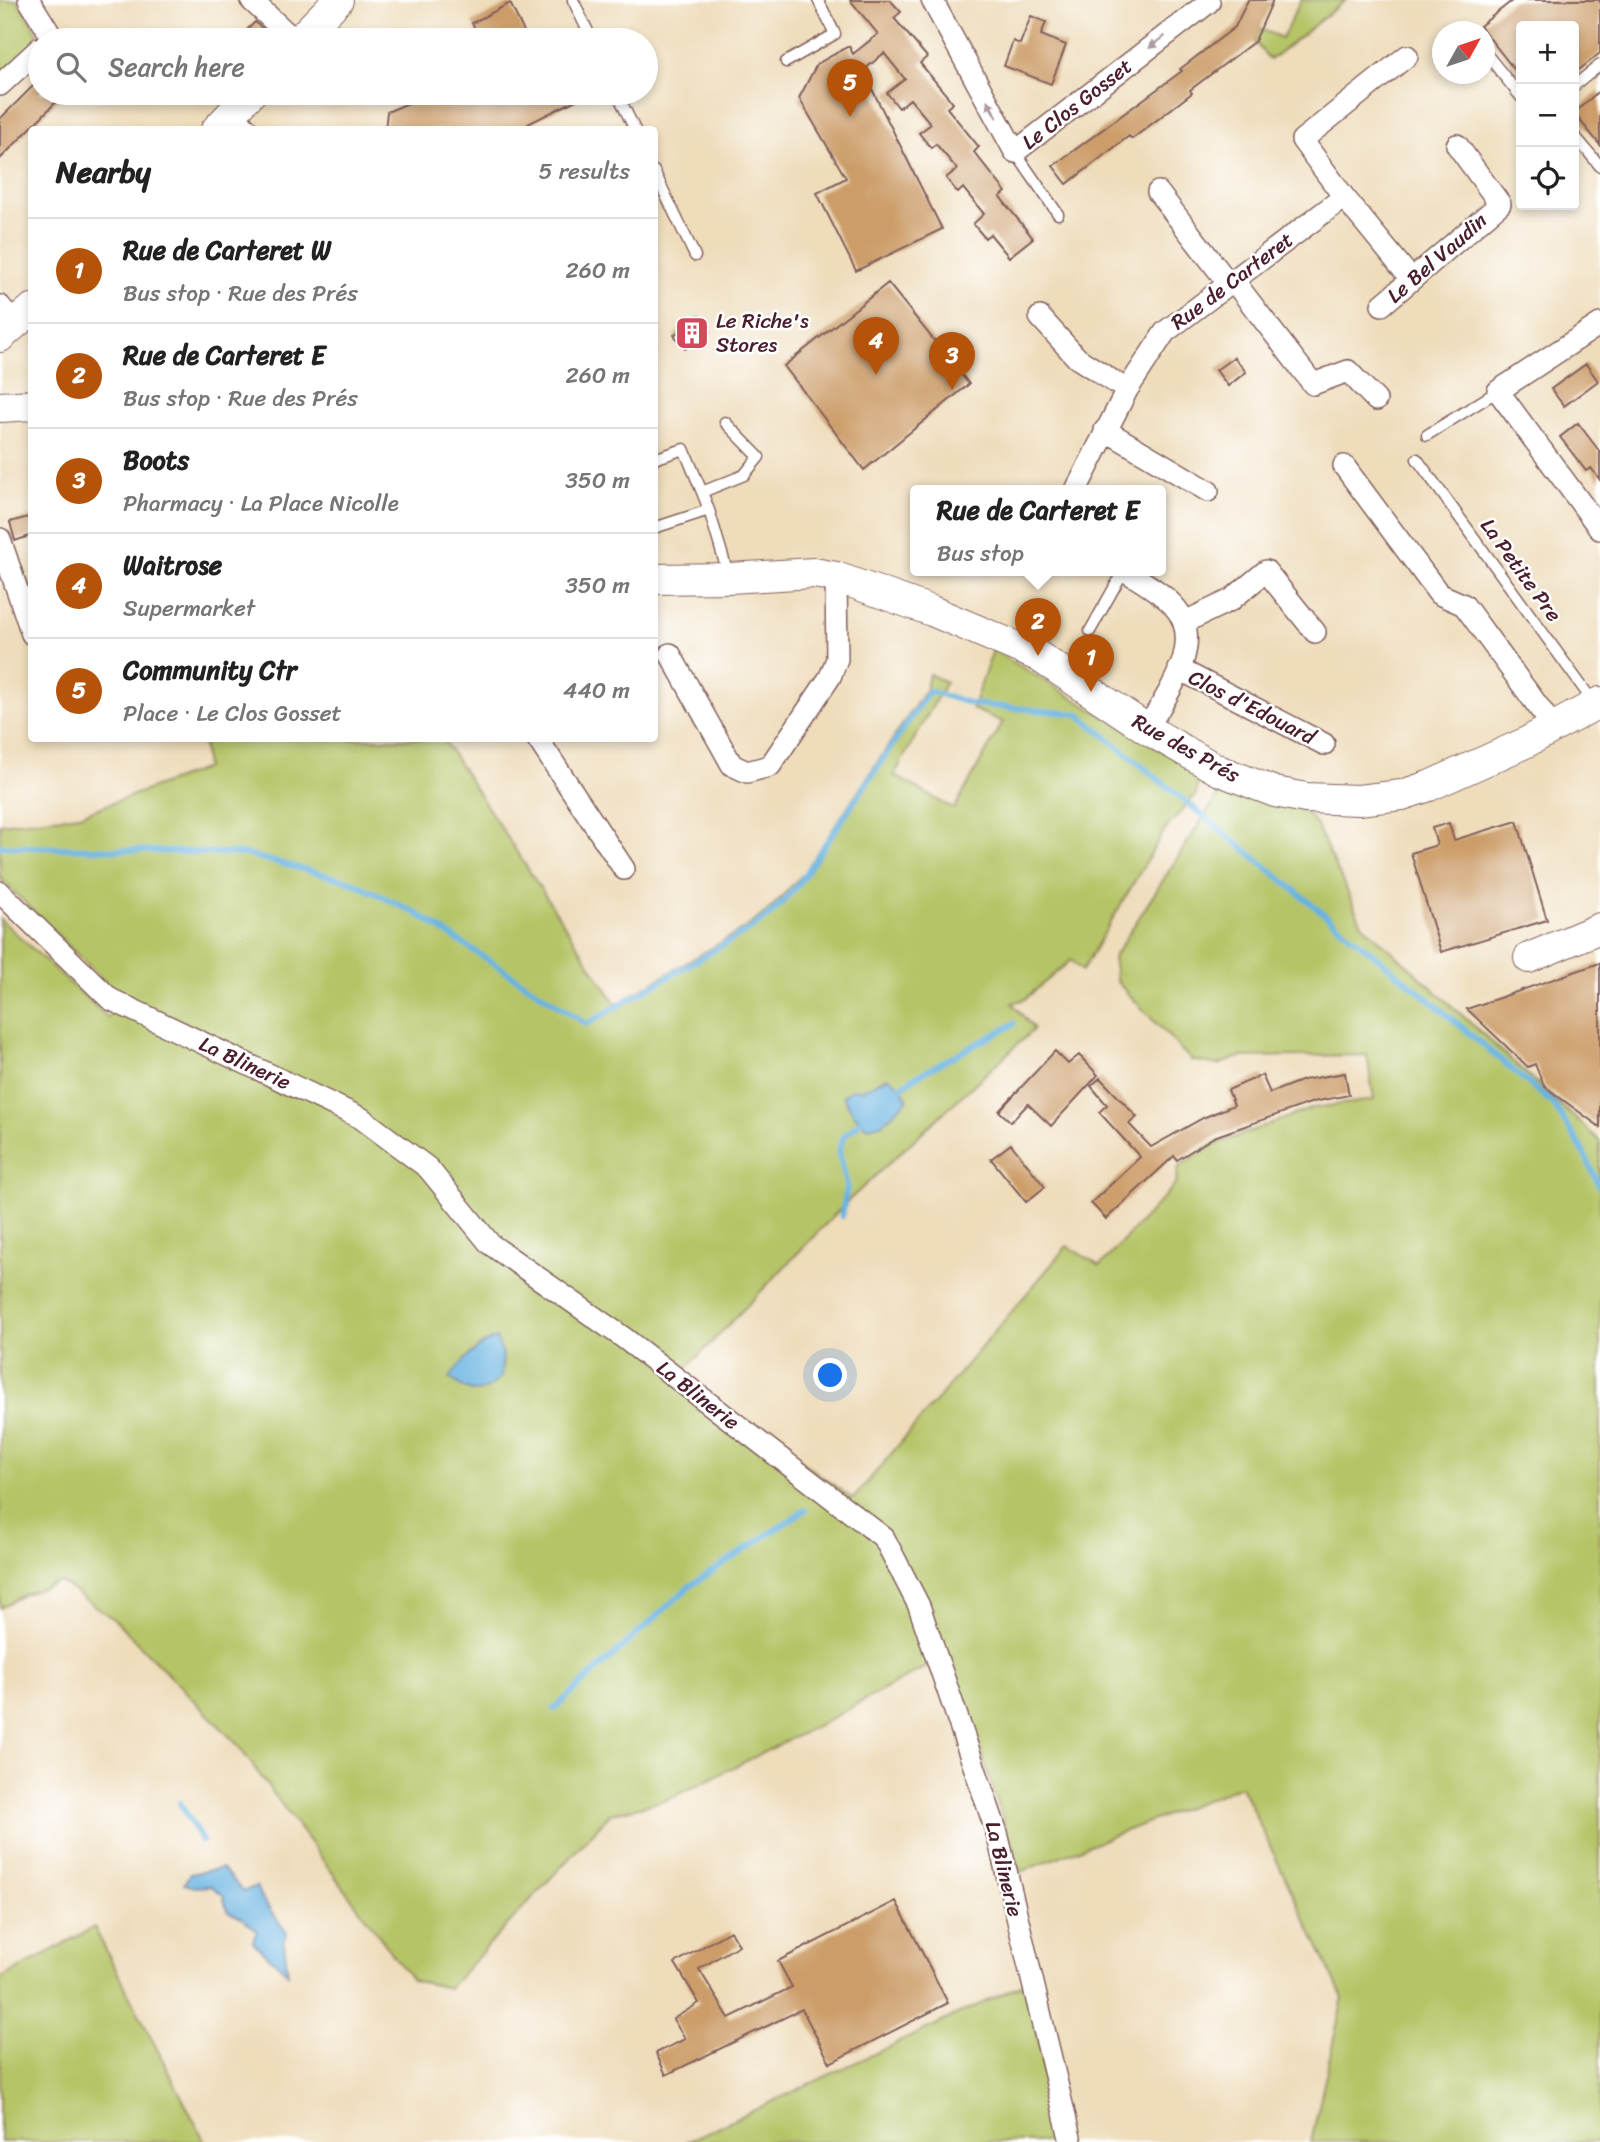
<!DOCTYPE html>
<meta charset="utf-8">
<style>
:root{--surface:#fff;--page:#f2f2f2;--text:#222;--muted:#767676;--line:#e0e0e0;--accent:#b45309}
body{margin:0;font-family:Sriracha,sans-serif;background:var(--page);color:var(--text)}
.controls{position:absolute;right:21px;top:21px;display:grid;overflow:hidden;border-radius:7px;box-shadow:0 4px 10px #0003}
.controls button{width:63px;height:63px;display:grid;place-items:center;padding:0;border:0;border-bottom:2px solid var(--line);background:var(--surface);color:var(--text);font:35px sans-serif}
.compass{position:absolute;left:1432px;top:21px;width:63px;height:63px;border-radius:50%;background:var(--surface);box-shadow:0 4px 10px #0003;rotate:50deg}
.you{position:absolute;left:831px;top:1376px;width:24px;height:24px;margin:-18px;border:5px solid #fff;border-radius:50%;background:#1a73e8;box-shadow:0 0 0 10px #1a73e833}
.badge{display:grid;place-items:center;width:46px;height:46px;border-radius:50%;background:var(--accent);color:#fff;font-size:23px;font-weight:700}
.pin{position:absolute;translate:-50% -58px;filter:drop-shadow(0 2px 4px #0008)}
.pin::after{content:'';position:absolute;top:37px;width:24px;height:21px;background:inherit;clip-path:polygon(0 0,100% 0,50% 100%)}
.popup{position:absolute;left:910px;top:485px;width:256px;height:91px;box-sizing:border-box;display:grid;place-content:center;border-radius:7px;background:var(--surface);filter:drop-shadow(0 2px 5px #0005);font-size:23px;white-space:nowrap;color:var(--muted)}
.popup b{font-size:26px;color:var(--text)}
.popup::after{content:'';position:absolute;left:50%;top:100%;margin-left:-14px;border:14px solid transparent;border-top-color:var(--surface)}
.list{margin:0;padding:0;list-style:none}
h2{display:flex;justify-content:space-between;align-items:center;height:91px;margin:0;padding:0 28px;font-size:30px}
h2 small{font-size:23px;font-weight:400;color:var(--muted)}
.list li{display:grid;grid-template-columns:46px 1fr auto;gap:21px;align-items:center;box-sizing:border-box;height:105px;padding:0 28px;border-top:2px solid var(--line)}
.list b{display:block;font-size:26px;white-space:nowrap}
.list p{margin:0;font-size:23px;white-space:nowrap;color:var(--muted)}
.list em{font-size:23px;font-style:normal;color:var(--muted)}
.icon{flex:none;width:38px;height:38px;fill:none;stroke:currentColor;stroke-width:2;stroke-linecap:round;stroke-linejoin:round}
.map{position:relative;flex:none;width:1600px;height:2142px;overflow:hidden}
.search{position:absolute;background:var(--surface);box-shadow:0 4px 10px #0003;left:28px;top:28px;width:630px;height:77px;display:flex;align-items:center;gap:18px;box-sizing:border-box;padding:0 24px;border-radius:38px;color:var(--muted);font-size:26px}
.panel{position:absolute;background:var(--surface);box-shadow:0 4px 10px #0003;left:28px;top:126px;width:630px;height:616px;border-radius:7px}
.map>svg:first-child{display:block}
.green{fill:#b5c466;stroke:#807248;stroke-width:2}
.water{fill:#67b3e0;stroke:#586986;stroke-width:2}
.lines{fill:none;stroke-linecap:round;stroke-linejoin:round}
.stream{stroke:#67b3e0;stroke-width:6}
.building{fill:#cc9d69}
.lane-casing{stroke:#83615d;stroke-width:13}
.street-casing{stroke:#83615d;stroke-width:24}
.secondary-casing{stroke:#83615d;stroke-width:32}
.lane{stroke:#fff;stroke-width:10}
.street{stroke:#fff;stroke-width:21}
.secondary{stroke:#fff;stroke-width:30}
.oneway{fill:#ae9aa0}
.labels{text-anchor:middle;stroke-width:5;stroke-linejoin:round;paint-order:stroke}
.street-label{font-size:21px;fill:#4a1f2b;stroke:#fff}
.poi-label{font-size:21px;fill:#4a1f2b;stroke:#fff;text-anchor:start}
</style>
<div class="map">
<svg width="1600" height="2142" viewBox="0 0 1600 2142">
<rect width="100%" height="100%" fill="#fff"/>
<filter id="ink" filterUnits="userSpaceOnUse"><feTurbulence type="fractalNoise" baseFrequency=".0143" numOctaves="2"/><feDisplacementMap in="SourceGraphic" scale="14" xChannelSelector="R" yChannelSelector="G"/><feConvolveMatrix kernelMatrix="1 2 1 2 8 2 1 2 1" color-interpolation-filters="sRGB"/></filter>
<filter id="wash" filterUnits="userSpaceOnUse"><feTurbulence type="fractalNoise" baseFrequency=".00686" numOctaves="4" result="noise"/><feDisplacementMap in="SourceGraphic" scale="28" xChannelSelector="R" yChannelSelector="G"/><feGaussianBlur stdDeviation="1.57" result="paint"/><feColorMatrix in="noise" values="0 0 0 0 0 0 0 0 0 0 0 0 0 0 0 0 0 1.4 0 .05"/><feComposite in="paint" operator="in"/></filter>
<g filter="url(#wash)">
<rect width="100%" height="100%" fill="#eedcba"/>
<path class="green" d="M0,0H17L38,34L33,45L0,77Z
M1301,0H1346L1270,60L1254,41L1260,29L1282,38Z
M993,650L1200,774L1196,794L1164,831L1082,971L1071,960L1025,999L1012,1003L1034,1029L848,1201L681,1374L853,1499L1067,1246L1100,1266L1176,1184L1179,1166L1211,1146L1313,1108L1374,1100L1367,1055L1239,1057L1218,1065L1191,1060L1117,982L1113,958L1218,795L1237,791L1306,812L1316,824L1362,924L1600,1141V2142H1311L1343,1998L1241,1786L1020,1872L949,1654L819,1725L667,1800L610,1814L449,1988L412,1980L236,1743L116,1621L61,1582L25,1594L0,1608V919L108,1018L120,997L0,878V824L80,815L206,768L203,739H443L616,1004L747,927L772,907L803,874L926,689L929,674L946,682L894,775L954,809L1003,722L972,709Z
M94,1927L205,2142H0V1979Z
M1025,1983L1063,2142H686Z"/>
<path class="water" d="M888,1077L896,1082L908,1099L883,1123L869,1127C856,1120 850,1109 843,1096L852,1089L862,1090Z
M496,1338L503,1355L501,1377C480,1397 474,1396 450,1378C460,1363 478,1344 496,1338Z
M222,1868L243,1892L256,1886L260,1896L287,1933L284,1943L288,1974L253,1942L257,1930L243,1919L227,1911L223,1895L211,1886L195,1887L184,1884L190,1874Z"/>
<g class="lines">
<path class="stream" d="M0,846L245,854L352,882L416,913L587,1024L749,930L773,912L797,886L929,691L972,704L1078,714L1425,996L1553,1104L1582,1149L1600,1187
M900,1088L915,1077L1014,1024
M842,1216L847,1185L839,1152L843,1137L860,1122
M554,1709L690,1586L805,1510
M180,1803L202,1841"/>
</g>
<g id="blocks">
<path class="building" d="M850,0H890L901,12L894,18L927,57L920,63L953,103L947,108L979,147L974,152L1006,192L1000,197L1033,238L1009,257L990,234L985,238L973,224L984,214L963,188L958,193L946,178L957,169L936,144L931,148L919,133L931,124L910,99L899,108L887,93L905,79L884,53L863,71L942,229L856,271L817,193L846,178L799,98L817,64L849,46L853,54L878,34Z
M1248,0H1273L1255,41L1190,90L1192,93L1132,139L1129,136L1067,184L1053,166L1182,71L1180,69L1235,27Z
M1513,0H1600V53L1574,74V26H1521V78L1480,26Z
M510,3L528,40H481L472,23Z
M1031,16L1046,22L1041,35L1066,45L1051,84L1004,66L1013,41L1020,44Z
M255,22L275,40H237Z
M40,79V93H65L0,159V119Z
M1600,90V145L1574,113Z
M432,93H590L528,124L531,130H385L387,112Z
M888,283L969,384L864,470L784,366Z
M699,316L710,331L685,349L674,335Z
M1234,357L1246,372L1228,386L1216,370Z
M1586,364L1598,381L1564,406L1551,389Z
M1578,423L1600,452V480L1591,468L1586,471L1560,437Z
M32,516V535L15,541L10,522Z
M1517,821L1547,920L1441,952L1411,853L1437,845L1432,828L1449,823L1454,840Z
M1600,963V1127L1544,1086L1535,1064L1528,1067L1467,1009Z
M1055,1051L1068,1064L1079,1055L1098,1075L1051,1126L1028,1104L1011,1122L999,1111Z
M1345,1073L1349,1095L1313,1102L1214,1137L1177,1160L1174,1156L1106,1219L1091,1203L1140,1157L1099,1112L1107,1105L1091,1086L1100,1078L1137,1117L1129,1124L1151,1147L1203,1118L1234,1105L1228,1090L1262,1075L1270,1093L1303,1080Z
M1011,1144L1045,1187L1026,1202L991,1159Z
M896,1901L948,2003L830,2063L802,2009L666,2075L656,2053L685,2039L673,2019L699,2003L675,1963L730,1931L739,1945L699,1969L729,2018L792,1987L778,1961Z"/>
</g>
</g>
<g filter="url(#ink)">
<use href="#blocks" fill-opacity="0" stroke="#83615d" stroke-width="2"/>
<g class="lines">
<g class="lane-casing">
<path id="lane" d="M573,0L592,40
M1467,29L1469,32
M1484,51L1521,97
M786,62L835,34L818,0
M1574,86L1600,65
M617,93L635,130
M1574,135L1600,166
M1015,152L1058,214
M654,171L695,256
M1427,435L1498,391
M654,459L684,449L702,492
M1417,459L1594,703
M709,510L702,492L744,475L759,457L725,422
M654,528L709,510L729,577
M1090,631L1124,570"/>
</g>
<g class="street-casing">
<path id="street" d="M29,0L52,37L48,40
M251,0L294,40
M932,0L1015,152L1209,2L1207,0
M1407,56L1302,140L1344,197L1411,279
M0,85L40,48
M232,113L248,130
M1158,192L1229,284
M1233,280L1313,384L1348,371L1376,400
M1382,305L1500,204L1457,145
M0,306L14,324
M1040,317L1077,358L1127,390
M1600,324L1498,391L1600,529
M1105,430L1208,491
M1344,466L1439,594L1464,605L1554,728
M1076,490L1127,390L1165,332L1344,197
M0,539L32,634
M1124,570C1141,581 1160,591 1173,605C1208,642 1166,695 1147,729
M1185,622L1231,600L1266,571L1315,632
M670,654L732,765L747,772L770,766L830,677L837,659L836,577
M1179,669L1324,744
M537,738L624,869
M0,892L110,999L361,1118L428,1168L490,1244L624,1338L884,1538L919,1606L997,1833L1071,2142"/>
</g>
<g class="secondary-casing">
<path id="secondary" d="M299,40L338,0
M216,130L251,93
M0,337L32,309
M0,407L32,405
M654,579L730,578L814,573L836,577L932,611L1038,656L1147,729L1218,770L1275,792L1306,798L1358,800L1402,795L1429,786L1525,743L1600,702
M1529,958L1600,928"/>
</g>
<use href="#lane" class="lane"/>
<use href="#street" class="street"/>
<use href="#secondary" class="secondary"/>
</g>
<defs><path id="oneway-solid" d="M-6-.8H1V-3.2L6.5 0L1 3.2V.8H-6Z" transform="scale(1.75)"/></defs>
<g class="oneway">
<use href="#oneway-solid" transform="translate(1157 42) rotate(142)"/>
<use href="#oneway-solid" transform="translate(992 109) rotate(-119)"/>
</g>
</g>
<defs>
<g id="building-square" transform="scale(1.75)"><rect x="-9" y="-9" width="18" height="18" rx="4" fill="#d1495b" stroke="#fff"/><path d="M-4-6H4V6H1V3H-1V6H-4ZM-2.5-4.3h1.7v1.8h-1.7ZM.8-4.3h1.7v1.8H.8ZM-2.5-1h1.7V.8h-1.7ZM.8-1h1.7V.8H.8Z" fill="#fff"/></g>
</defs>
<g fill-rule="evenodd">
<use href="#building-square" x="692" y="333"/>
</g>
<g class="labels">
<g class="street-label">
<text transform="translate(1077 104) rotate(-38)" y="7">Le Clos Gosset</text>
<text transform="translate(1437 258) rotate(-41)" y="7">Le Bel Vaudin</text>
<text transform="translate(1232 281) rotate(-37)" y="7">Rue de Carteret</text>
<text transform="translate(1521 570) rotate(54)" y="7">La Petite Pre</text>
<text transform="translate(1252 707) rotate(27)" y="7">Clos d'Edouard</text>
<text transform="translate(1186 748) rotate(29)" y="7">Rue des Prés</text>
<text transform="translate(245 1063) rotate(25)" y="7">La Blinerie</text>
<text transform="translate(698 1395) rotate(38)" y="7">La Blinerie</text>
<text transform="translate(1004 1869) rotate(76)" y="7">La Blinerie</text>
</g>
<g class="poi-label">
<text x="716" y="328">Le Riche's<tspan x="716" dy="24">Stores</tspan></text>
</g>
</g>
</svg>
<div class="controls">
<button>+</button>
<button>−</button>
<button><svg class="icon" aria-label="locate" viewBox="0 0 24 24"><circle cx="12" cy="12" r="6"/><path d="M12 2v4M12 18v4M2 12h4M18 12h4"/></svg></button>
</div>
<svg class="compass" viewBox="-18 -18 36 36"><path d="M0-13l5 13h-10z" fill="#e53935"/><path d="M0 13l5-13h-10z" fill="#767676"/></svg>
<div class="you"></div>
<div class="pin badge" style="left:1091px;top:692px">1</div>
<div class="pin badge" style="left:1038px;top:656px">2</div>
<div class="popup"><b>Rue de Carteret E</b>Bus stop</div>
<div class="pin badge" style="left:952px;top:390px">3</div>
<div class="pin badge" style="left:876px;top:375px">4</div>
<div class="pin badge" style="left:850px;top:117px">5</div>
<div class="search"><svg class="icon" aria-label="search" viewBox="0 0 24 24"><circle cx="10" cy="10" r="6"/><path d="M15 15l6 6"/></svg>Search here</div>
<section class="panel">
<h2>Nearby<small>5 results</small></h2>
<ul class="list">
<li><span class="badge">1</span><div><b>Rue de Carteret W</b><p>Bus stop · Rue des Prés</p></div><em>260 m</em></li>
<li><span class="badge">2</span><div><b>Rue de Carteret E</b><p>Bus stop · Rue des Prés</p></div><em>260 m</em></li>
<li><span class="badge">3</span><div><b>Boots</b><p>Pharmacy · La Place Nicolle</p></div><em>350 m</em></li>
<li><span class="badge">4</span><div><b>Waitrose</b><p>Supermarket</p></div><em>350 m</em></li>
<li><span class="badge">5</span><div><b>Community Ctr</b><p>Place · Le Clos Gosset</p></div><em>440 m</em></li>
</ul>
</section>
</div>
